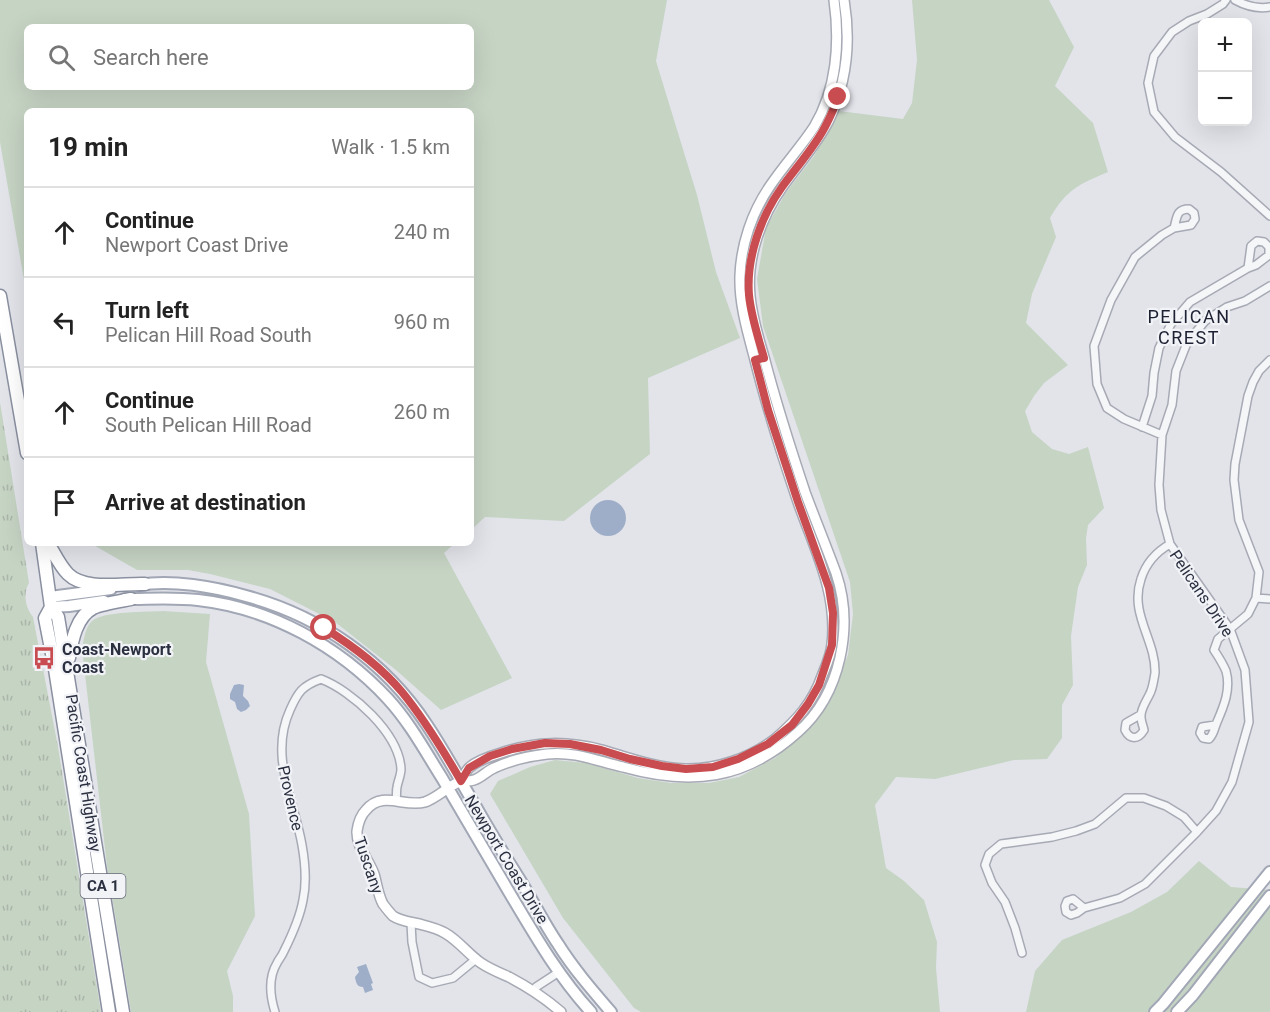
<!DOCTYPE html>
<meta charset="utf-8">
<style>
:root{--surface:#fff;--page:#f2f2f2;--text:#222;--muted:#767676;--line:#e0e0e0}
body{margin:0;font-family:Roboto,sans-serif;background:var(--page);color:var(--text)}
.controls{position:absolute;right:18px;top:18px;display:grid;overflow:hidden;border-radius:9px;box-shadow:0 6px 24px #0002}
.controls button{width:54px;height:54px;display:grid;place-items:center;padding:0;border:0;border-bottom:2px solid var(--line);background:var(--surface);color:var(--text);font:30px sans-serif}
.stop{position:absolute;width:18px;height:18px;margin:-14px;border:4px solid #c94d50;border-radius:50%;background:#fff}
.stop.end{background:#c94d50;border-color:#fff;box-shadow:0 2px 6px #0008}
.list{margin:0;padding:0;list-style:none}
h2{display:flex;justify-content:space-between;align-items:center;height:78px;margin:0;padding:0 24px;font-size:26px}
h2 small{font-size:20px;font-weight:400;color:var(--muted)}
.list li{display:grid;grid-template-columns:39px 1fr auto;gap:18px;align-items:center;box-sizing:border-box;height:90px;padding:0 24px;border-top:2px solid var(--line)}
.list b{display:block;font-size:22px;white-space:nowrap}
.list p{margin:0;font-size:20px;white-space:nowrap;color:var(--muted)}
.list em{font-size:20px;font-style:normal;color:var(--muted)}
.icon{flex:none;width:33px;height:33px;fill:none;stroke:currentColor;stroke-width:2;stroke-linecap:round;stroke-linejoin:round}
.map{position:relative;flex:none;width:1270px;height:1012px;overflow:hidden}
.search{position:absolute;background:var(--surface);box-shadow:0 6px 24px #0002;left:24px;top:24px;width:450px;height:66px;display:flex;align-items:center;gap:15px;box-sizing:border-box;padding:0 21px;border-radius:9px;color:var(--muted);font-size:22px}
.panel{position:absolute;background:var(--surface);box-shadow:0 6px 24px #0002;left:24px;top:108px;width:450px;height:438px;border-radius:9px}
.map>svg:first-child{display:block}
.grass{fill:#c6d4c4;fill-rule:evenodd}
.park{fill:url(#park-tufts)}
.water{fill:#9faec8}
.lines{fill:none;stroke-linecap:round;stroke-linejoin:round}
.street-casing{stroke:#a7aab4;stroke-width:10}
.secondary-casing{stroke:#a7aab4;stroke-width:12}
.primary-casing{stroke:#a2a7b5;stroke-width:14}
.highway-casing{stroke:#8a90a0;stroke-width:15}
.street{stroke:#f5f6f8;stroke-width:7}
.secondary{stroke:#fff;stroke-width:9}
.primary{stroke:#fff;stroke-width:10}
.highway{stroke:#fff;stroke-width:12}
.route{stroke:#c94d50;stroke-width:8}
.labels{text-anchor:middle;stroke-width:4.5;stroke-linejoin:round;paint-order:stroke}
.shield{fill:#f2f3f7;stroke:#676a78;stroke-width:1.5}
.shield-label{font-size:15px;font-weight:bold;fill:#2b3041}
.street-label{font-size:16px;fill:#2b3041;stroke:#f2f3f7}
.poi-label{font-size:16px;font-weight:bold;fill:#2b3041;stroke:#f2f3f7;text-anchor:start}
.neighbourhood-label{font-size:18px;letter-spacing:1.5px;fill:#1d2132;stroke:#f2f3f7}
</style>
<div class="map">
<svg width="1270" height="1012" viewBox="0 0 1270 1012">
<defs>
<pattern id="park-tufts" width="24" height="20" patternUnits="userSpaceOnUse" patternTransform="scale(1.5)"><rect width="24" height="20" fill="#c6d4c4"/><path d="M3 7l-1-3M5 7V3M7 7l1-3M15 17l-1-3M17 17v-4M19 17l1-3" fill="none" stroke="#aab6aa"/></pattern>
</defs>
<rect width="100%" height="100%" fill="#e2e4ea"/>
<path class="grass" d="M0,0H667L656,61L697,195L716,272L740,338L648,378L650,454L564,521L485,517L471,530V111H27V297L0,142ZM27,27H471V87H27Z
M912,0H1049L1074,47L1055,86L1093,123L1108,172C1078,185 1067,189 1050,218L1056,237L1032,294L1026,323L1068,365L1044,383L1034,396L1025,411L1032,432L1052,449L1069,454L1088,447L1104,508L1088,525L1086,538L1087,565L1078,587L1071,636L1073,685L1062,705V738L1047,759L1014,760L935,779L896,777L875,805L886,868L904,881L924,900L937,942L936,968L940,1012H641L634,1008L563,918L490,794L498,781L530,767L555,760L586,763L638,778L671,783H709L739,777L775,758L811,726L832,694L848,655L853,614L850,582L763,326L757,279L766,228L785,194L814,156L839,111L903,119L912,103L917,60Z
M90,543H455L444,553L512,678L441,710L396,670L335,622L270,589L210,574L188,570H137Z
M163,611L210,614L206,662L249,814L255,916L227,971L233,996V1012H131L107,866L82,648C84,640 85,627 92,621C103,611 148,612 163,611Z
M1199,861L1231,887L1270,890V1012H1026L1035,971L1062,940L1131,912L1167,892Z"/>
<path class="park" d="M0,402L29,583C23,593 25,607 33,617L58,747L101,1012H0Z"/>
<path class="water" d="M590 518a18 18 0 1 1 36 0a18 18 0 1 1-36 0Z
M239,684L244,685L243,696L248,701L250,706L246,710L241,712L237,709L235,702L230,699V694L234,685Z
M366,964L373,983L371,984L373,990L365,993L363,987C357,987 356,983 355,977L359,972L357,967Z"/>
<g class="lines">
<g class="street-casing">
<path id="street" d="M1226,0L1223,4L1207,14L1189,21L1172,32L1154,56L1148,83L1154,112L1175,137L1221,172L1270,216
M1235,0C1246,6 1258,9 1270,7
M1142,427L1152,396L1154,373L1159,348L1171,324L1190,302L1248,268L1256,265L1269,255V247L1264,242L1257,241L1251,246L1248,268
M1162,435L1124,419L1107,408L1097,384L1094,346L1111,300L1135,257L1162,235L1174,228L1191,225L1195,219L1194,213L1189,209C1176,209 1177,218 1174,228
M1256,598L1270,599
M1140,715L1126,723L1125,730C1130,740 1138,740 1144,730C1143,726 1141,721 1141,717C1140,709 1148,699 1151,691C1153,686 1154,679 1155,673C1156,640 1129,614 1141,579C1146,563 1156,552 1170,544
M1215,725L1202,727L1200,733L1203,738L1209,739C1214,734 1214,729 1217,722C1224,706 1231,689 1226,671C1223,664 1218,656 1214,650L1218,639L1248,614L1256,598L1259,572L1239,520L1234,480L1235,464L1248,396L1253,382L1259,371L1270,360
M1084,908L1073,899L1067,901L1065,906L1066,912L1071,915L1077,913L1084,908L1120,898L1145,884L1197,832L1216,811L1232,782L1249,722L1245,670L1230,629L1170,544L1161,510L1159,485L1162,435L1172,405L1176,371L1187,343L1205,321L1227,307L1245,301L1270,286
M411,923L412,942L419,977L432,983L453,978L476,959
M1022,953L1015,928L1005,902L992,883L985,865L989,854L1001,844L1052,837L1076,831L1095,824L1126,798H1144L1166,806L1184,817L1197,832
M535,992L536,987L559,972
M275,1012C270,996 268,978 277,963C279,959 282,956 284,951C292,935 300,917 303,900C307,882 305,862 302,845C294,799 269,756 290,710C298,692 302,686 321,679C352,691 399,733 401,769C401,775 398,781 397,787C396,791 397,796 396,801"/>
</g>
<g class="secondary-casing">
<path id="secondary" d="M461,781C464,776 466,770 470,767C478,760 491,756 501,753C536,741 567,741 602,750C629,758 656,768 685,769C716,770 750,758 775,739C796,721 813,703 822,676C826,666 831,655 832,644C838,593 814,548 798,502C782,455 767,408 755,360C748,333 739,304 740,276C741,245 752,212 770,186C784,165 801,147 814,127C837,89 840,42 834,0
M561,1012C545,998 528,987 509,977C500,973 490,969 481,963C468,954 459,941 445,933C438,929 431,927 423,925C413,922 402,922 393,916C390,913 386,908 383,904C378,895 377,884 374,874C369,860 356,846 357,831C358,824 361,815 366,810C383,790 404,808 425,802C437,798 447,787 459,782C464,780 469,782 474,780C481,778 487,771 494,768C511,760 529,756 547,754C574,751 597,761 623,767C691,786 745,780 798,732C841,694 854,626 836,573C826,546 815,519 805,492C790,447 776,403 764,357C758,337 752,317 750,296C746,258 761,217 783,186C798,165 816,145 828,122C847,83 851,42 844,0"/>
</g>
<g class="primary-casing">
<path id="primary" d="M139,585C171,579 215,587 246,596C320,616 385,661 427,725C445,752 460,780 476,807C491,834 507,859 523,885C535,905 545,925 558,944C573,968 592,990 611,1012
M50,597L111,589
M125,599C150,599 173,597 198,600C270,608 339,646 388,699C410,723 425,751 442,778C464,816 487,854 509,892C534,934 558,976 591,1012
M51,607L69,606L104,601
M1155,1012L1163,1004L1270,872
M1177,1012L1193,995L1270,896"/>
</g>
<g class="highway-casing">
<path id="highway" d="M0,296L27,453
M42,543L51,607L45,618L55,669L109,1012
M48,543C54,553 60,566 68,574C85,591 122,583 145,584
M51,607L58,617L123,1012
M69,658C72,641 76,617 93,608C101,604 121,601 131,599"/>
</g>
<use href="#street" class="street"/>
<use href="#secondary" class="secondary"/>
<use href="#primary" class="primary"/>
<use href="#highway" class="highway"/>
</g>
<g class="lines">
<path class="route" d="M324,628C353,646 380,666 402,692C425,720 443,750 461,781L469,768L490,756L512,749L545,743L570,744L601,750L630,759L662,766L686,769L713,767L738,759L768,744L792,725L808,704L819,685L832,645L833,613L829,588L798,502L768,410L755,360L764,358C758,337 751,316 749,295C746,258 761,216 782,187C797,166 816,146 827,123C831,115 835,106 838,97"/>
</g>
<defs>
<g id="bus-bare" transform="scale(1.8)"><path d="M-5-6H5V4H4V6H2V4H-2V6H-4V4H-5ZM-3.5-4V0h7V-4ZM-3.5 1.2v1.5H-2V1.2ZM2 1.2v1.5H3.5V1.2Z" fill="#c94d50" stroke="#f2f3f7" stroke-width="2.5" paint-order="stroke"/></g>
</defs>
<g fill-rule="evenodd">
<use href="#bus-bare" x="44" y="658"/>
</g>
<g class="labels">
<rect class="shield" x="80.5" y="874" width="45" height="24" rx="4.5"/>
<g class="shield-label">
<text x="103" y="891">CA 1</text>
</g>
<g class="street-label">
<text transform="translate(1202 593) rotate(56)" y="6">Pelicans Drive</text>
<text transform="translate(84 773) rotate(81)" y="6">Pacific Coast Highway</text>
<text transform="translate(291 798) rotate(77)" y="6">Provence</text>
<text transform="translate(507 859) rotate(59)" y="6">Newport Coast Drive</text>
<text transform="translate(369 865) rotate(71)" y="6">Tuscany</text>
</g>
<g class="poi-label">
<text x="62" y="655">Coast-Newport<tspan x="62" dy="18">Coast</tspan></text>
</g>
<g class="neighbourhood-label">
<text x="1189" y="323">PELICAN<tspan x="1189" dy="21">CREST</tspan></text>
</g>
</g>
</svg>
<div class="controls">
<button>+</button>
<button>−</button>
</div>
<div class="stop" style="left:324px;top:628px"></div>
<div class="stop end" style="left:838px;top:97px"></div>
<div class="search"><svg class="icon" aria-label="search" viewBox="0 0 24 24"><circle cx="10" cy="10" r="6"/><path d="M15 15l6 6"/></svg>Search here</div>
<section class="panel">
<h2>19 min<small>Walk · 1.5 km</small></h2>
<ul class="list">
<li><svg class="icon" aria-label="ahead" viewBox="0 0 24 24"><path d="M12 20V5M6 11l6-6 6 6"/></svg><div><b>Continue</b><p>Newport Coast Drive</p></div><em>240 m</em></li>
<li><svg class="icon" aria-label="left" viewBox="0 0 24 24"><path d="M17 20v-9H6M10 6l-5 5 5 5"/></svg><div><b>Turn left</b><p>Pelican Hill Road South</p></div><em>960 m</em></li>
<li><svg class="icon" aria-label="ahead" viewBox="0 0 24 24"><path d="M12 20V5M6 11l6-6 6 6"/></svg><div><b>Continue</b><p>South Pelican Hill Road</p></div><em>260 m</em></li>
<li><svg class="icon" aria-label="arrive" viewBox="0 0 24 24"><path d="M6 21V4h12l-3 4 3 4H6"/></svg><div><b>Arrive at destination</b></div></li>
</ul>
</section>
</div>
